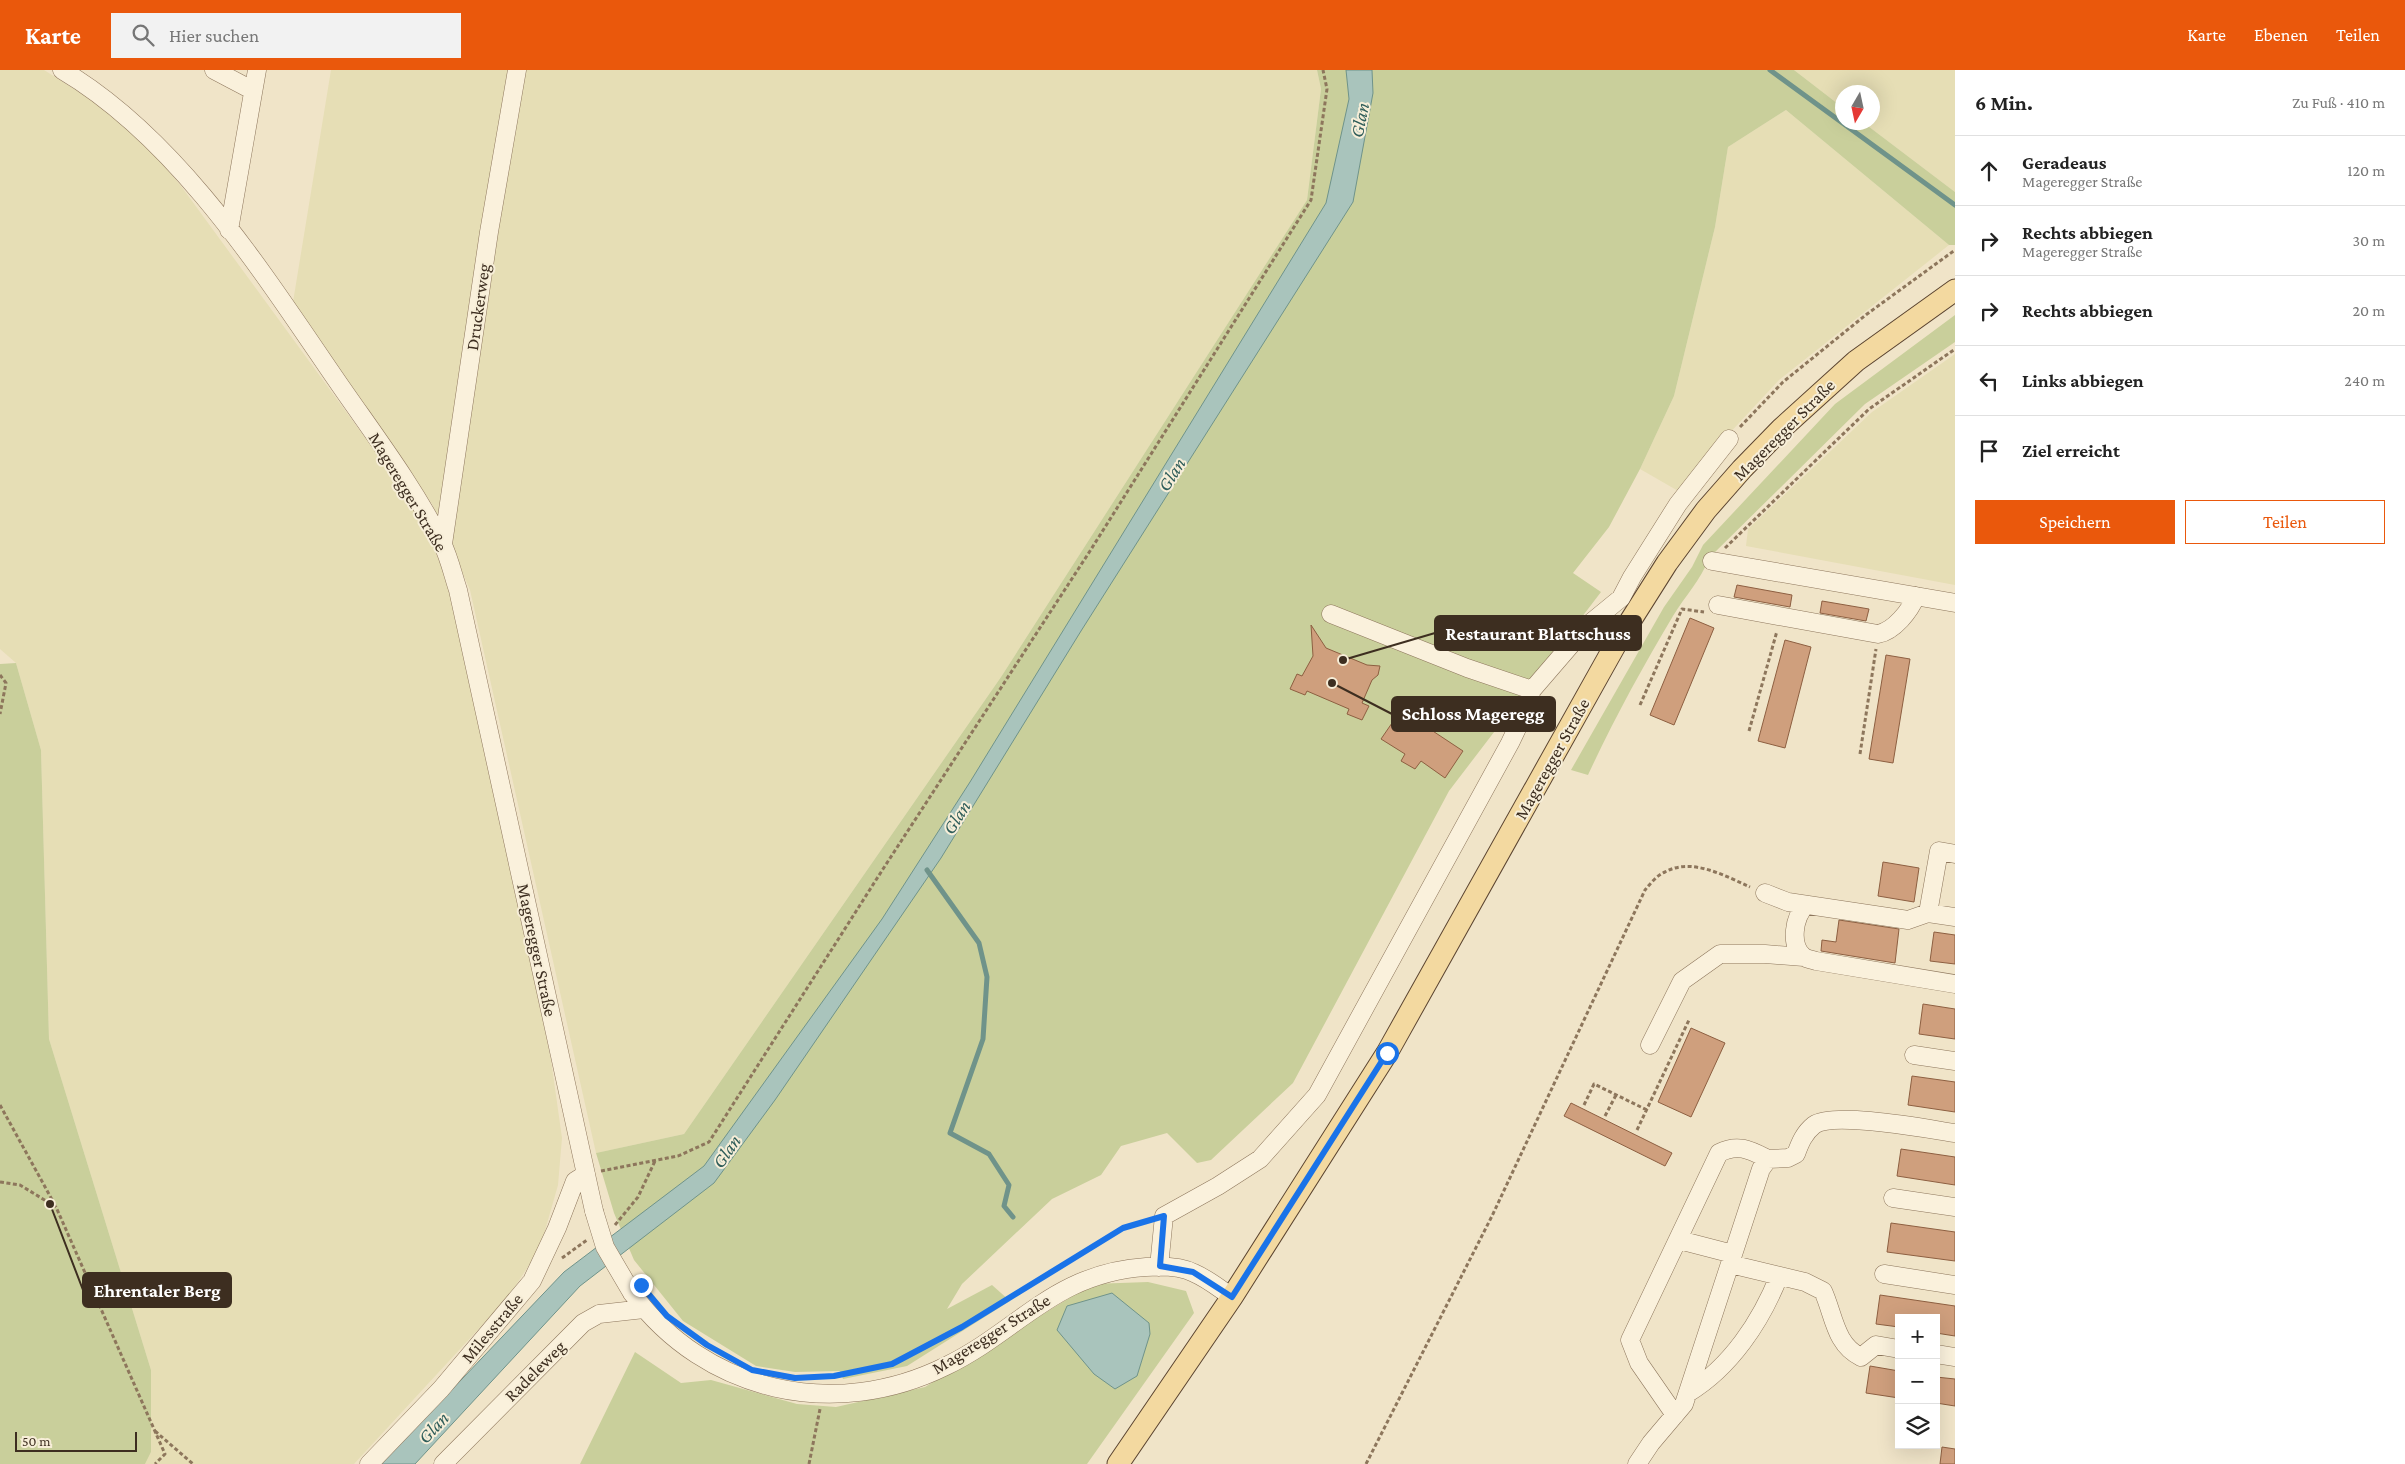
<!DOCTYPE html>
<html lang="de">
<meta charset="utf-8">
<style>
:root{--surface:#fff;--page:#f2f2f2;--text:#222;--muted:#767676;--line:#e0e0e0;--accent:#ea580c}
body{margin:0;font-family:"Crimson Pro",serif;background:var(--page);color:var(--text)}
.controls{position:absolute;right:15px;bottom:15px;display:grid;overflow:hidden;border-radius:0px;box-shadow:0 5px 20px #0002}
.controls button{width:45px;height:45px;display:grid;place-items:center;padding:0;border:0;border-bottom:1px solid var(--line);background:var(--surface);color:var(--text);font:25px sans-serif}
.compass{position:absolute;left:1835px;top:15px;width:45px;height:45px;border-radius:50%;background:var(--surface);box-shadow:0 5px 20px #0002;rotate:189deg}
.scale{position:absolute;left:15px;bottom:12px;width:122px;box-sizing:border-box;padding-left:5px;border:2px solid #3d2e20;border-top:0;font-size:14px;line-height:18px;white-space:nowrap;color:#3d2e20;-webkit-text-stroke:4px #f7eed8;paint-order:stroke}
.stop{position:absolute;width:15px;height:15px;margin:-11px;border:4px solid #1a73e8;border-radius:50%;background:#fff}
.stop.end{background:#1a73e8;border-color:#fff;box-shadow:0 1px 5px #0008}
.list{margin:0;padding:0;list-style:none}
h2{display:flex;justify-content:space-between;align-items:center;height:65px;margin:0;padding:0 20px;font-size:21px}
h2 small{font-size:16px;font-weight:400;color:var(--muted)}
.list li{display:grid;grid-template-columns:32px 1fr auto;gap:15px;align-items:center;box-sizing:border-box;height:70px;padding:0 20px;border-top:1px solid var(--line)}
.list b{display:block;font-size:19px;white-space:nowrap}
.list p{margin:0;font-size:16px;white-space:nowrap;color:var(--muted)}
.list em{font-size:16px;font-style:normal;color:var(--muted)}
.actions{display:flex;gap:10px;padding:15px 20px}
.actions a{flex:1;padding:11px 0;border:1px solid var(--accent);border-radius:0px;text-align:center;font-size:18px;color:var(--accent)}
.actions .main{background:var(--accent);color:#fff}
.icon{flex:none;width:28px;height:28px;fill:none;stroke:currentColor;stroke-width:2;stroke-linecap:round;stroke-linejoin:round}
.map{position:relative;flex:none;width:1955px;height:1394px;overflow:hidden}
header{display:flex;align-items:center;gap:30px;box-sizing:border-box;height:70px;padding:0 25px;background:var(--accent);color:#fff}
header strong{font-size:24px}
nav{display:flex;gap:28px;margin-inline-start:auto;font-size:18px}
.search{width:350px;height:45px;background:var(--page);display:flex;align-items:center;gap:12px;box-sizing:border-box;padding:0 18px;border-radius:0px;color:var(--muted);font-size:19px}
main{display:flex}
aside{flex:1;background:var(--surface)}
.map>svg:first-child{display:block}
.farmland{fill:#e6deb5}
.green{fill:#c9cf9b}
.water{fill:#a9c4bc;stroke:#6f938a}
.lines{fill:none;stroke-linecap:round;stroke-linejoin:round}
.stream{stroke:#6f938a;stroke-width:5}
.building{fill:#cf9f7d;stroke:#8d5f41}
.minor-casing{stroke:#8d765c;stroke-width:19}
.major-casing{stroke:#5b4430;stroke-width:23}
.path{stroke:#8d765c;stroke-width:3;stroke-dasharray:4 2.5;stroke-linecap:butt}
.minor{stroke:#faf1dc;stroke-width:18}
.major{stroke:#f3d9a0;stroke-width:21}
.minor-bridge-casing{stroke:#8d765c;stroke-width:19;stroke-linecap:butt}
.minor-bridge{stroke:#faf1dc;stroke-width:18}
.route{stroke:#1a73e8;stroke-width:6}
.labels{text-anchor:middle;stroke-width:4;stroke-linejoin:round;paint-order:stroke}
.street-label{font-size:18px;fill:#3d2e20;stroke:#f7eed8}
.water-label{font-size:19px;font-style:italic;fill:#2f5d5a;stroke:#f7eed8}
.leader{fill:none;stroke:#3d2e20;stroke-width:2}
.callout-dot{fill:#3d2e20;stroke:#f7eed8;stroke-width:2}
.callout{fill:#3d2e20;stroke:#3d2e20;stroke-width:2}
.callout-label{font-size:19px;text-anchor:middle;font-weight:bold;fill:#fff}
</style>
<header>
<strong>Karte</strong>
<div class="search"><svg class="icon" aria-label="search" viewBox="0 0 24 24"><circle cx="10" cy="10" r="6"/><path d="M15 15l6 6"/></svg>Hier suchen</div>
<nav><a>Karte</a><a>Ebenen</a><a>Teilen</a></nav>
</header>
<main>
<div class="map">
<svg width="1955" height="1394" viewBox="0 0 1955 1394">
<rect width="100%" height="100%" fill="#f0e4c8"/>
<path class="farmland" d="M0,0H44L106,39L143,70L181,116L393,406L430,468L455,531L551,990L562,1068L558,1115L540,1178L509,1226L354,1394H145L151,1382V1300L49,969L41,680L16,593L0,579Z
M331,0H1317L1321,19L1307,130L1001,607L684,1064L596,1083L470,520L432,434L293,232Z
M1794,0H1955V122L1864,53L1872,52V22H1842V37Z
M1786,40L1949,175L1779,310L1712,382L1680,422L1640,399L1674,326L1715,157L1728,77Z
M1955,284V515L1746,476L1748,459L1872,342Z"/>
<path class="green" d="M1317,0H1794L1842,37V52L1864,53L1955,122V175H1949L1786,40L1728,77L1715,157L1674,326L1640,399L1609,457L1573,503L1601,522L1449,721L1293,1013L1211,1090L1197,1093L1167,1063L1121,1076L1101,1105L1052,1129L962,1214L947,1239L992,1215L1010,1231L907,1296L843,1309L840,1301L795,1302L756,1296L683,1251L634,1190L614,1143L596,1083L684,1064L1001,607L1307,130L1321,19Z
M1955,245V272L1865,334L1709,488C1701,510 1685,526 1673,546C1642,598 1613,651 1588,705L1571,700L1664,537L1692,497L1703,475L1835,334Z
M16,593L41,680L49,969L151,1300V1382L145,1394H0V594Z
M1148,1212L1186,1221L1194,1243L1087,1394H580L635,1282L681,1313L711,1310L797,1334L836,1337L925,1317L1092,1214Z"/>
<path class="water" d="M1346,0H1372L1373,23L1353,132L1081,561L941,788L775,1030L714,1113L580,1216L415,1394H381L564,1202L704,1096L882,849L970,712L1326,133L1349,29Z
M1112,1223L1149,1253L1150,1264L1137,1306L1115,1319L1094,1304L1057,1260L1067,1236Z"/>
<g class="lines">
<path class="stream" d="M1770,0L1955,135
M927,800L979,873L987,907L983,969L950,1063L989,1084L1009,1115L1004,1136L1013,1147"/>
</g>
<path class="building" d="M1737,515L1792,525L1790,537L1734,527Z
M1822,531L1869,539L1866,551L1820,543Z
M1690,548L1714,558L1674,655L1650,645Z
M1311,555L1326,578L1367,595L1380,596L1378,605L1372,610L1362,633L1369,636L1362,650L1347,644L1349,639L1307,621L1305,625L1290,619L1297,604L1302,606L1313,586Z
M1785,570L1811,577L1785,678L1758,671Z
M1886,585L1910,589L1893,693L1869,689Z
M1401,640L1463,681L1445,708L1421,691L1415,699L1401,691L1405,684L1381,669Z
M1883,792L1919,798L1914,832L1878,826Z
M1839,850L1899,859L1895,893L1821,881L1822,870L1836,872Z
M1934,862L1955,865V894L1930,891Z
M1923,934L1955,939V969L1919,964Z
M1691,958L1725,973L1691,1047L1658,1032Z
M1912,1006L1955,1012V1042L1908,1035Z
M1571,1033L1672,1083L1665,1096L1564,1046Z
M1901,1079L1955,1087V1115L1897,1106Z
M1891,1153L1955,1162V1191L1887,1182Z
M1880,1225L1955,1236V1266L1936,1263V1248H1899V1257L1876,1254Z
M1870,1296L1899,1301V1328L1866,1323Z
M1936,1307L1955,1309V1336L1936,1333Z
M1942,1377L1955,1379V1394H1940Z"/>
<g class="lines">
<g class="minor-casing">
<path id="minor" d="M62,0C177,68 261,200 335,308C372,362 413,415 442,473C449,487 453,505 458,520L594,1141
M214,0L252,20
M229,160L257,0
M443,474L489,162L517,0
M1712,491L1955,533
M1718,535L1878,564C1894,561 1910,541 1916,526
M1331,544L1467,598L1532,620
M1955,784L1939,781L1928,843L1955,847
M1765,823L1788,832L1908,850L1928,843
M1806,835C1794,847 1789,875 1804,887C1807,889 1813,890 1816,891L1955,914
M1650,975L1682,911L1720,884H1765L1804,887
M1914,985L1955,991
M1893,1128L1955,1137
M1679,1170L1733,1184
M1730,1194L1805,1212L1823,1221C1834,1245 1835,1275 1861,1287L1876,1275L1899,1279
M1159,1197L1164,1146L1218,1116L1260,1089L1317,1025L1510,673L1524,644L1532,620L1588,555L1621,528L1632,507L1678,434L1729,369
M1884,1204L1955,1215
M632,1223C706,1323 835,1351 946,1296C1020,1260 1054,1203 1146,1197C1162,1196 1180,1196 1194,1203C1208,1209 1220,1219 1232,1227
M1936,1284L1955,1287
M1688,1323C1731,1297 1761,1251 1779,1206
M1675,1345L1639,1293L1630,1270L1719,1083C1738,1073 1750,1080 1768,1089
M369,1394L441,1319L532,1211L557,1158L575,1111L586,1104
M443,1394L583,1253L599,1244L644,1239
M1637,1394L1651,1373L1684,1334L1761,1099L1768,1089L1788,1088L1796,1084C1800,1073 1804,1063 1814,1055C1834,1041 1928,1059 1955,1063"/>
</g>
<g class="major-casing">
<path id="major" d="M1118,1394L1232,1227L1387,983L1617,572L1667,493L1706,440L1742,399L1781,359L1856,291L1955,220"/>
</g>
<path class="path" d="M1740,357L1783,312L1867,244L1955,180
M1725,478L1869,339L1955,279
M0,605L6,613L0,644
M1640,635L1682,539L1704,542
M1749,661L1777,561
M1860,684L1876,579
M0,1035L55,1135
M1584,1035L1594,1014L1647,1040
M1605,1046L1616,1025
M1637,1060L1689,950
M601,1101L678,1086L709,1072L883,799L1090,481L1311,130L1327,19L1323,0
M0,1112L20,1115L56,1137L165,1384L155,1394
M615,1155L638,1127L655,1091
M562,1188L587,1170
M841,1305L892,1294L962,1257L1123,1158L1148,1151
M155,1361L193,1394
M809,1394L820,1339
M1366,1394L1492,1146L1645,820C1650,814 1657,805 1665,802C1692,787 1725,806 1750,817"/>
<use href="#minor" class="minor"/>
<use href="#major" class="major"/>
<g class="minor-bridge-casing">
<path id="minor-bridge" d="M594,1141L605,1177L632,1223"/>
</g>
<use href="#minor-bridge" class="minor-bridge"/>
</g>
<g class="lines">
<path class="route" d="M641,1215L667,1246L707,1275L752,1300L795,1308L834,1306L892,1294L962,1257L1123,1158L1164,1146L1160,1196L1193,1202L1232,1227L1387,983"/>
</g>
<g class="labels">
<g class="street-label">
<text transform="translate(478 237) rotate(-82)" y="6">Druckerweg</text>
<text transform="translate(1784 360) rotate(-45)" y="6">Mageregger Straße</text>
<text transform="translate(408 422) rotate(59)" y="6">Mageregger Straße</text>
<text transform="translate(1552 689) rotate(-61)" y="6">Mageregger Straße</text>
<text transform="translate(537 880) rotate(78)" y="6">Mageregger Straße</text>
<text transform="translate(492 1258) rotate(-50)" y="6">Milesstraße</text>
<text transform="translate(991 1264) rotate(-32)" y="6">Mageregger Straße</text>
<text transform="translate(535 1301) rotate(-45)" y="6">Radeleweg</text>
</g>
<g class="water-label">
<text transform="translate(1359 50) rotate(-79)" y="7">Glan</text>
<text transform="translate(1171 404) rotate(-58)" y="7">Glan</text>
<text transform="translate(956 747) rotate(-58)" y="7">Glan</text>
<text transform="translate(726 1081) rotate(-55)" y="7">Glan</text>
<text transform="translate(433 1357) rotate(-47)" y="7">Glan</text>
</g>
</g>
<path class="leader" d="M1343 590L1435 563M1332 613L1392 644M50 1134L83 1220"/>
<g class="callout-dot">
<circle cx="1343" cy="590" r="5"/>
<circle cx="1332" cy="613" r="5"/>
<circle cx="50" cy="1134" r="5"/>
</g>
<g class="callout">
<rect x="1435" y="546" width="206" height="34" rx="5"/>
<rect x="1392" y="627" width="163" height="34" rx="5"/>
<rect x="83" y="1203" width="148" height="34" rx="5"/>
</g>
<g class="callout-label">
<text x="1538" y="570">Restaurant Blattschuss</text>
<text x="1473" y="650">Schloss Mageregg</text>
<text x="157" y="1227">Ehrentaler Berg</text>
</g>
</svg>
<div class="controls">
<button>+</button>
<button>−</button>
<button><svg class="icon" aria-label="layers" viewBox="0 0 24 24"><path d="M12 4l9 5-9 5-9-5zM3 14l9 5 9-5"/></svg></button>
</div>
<svg class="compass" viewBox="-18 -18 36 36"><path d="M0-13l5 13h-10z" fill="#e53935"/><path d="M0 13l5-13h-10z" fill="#767676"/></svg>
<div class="scale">50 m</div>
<div class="stop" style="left:1387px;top:983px"></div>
<div class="stop end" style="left:641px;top:1215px"></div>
</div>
<aside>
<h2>6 Min.<small>Zu Fuß · 410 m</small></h2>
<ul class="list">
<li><svg class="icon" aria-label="ahead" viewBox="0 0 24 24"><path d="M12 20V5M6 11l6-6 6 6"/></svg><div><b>Geradeaus</b><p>Mageregger Straße</p></div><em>120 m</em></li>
<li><svg class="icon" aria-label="right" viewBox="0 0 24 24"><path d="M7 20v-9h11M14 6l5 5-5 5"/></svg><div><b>Rechts abbiegen</b><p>Mageregger Straße</p></div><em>30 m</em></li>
<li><svg class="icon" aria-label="right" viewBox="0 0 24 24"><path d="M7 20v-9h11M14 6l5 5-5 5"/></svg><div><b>Rechts abbiegen</b></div><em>20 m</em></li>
<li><svg class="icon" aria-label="left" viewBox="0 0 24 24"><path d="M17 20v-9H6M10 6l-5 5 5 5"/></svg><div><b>Links abbiegen</b></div><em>240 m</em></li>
<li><svg class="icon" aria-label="arrive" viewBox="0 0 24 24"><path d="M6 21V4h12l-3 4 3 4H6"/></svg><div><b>Ziel erreicht</b></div></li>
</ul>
<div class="actions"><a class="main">Speichern</a><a>Teilen</a></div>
</aside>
</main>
